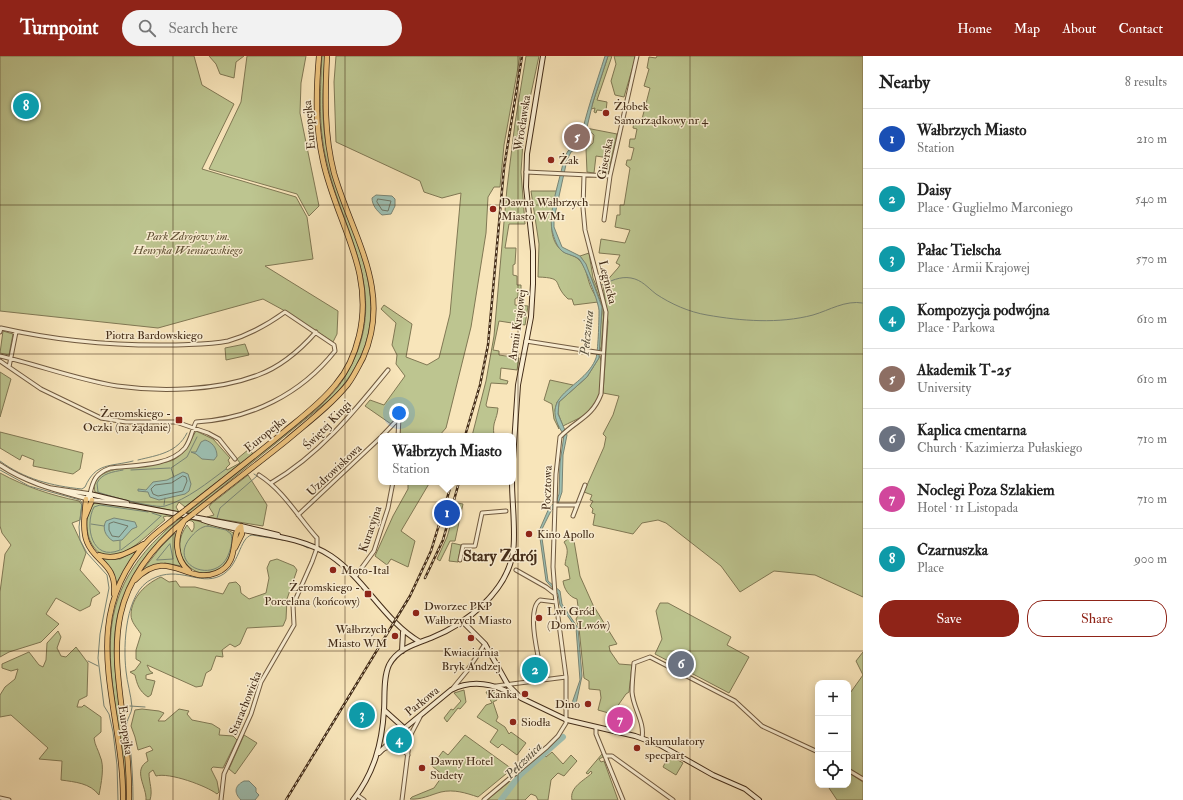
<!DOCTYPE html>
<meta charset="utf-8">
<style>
:root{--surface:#fff;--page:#f2f2f2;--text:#222;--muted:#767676;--line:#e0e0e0;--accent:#8f2418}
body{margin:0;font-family:"IM FELL Double Pica",serif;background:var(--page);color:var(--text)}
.controls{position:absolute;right:12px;bottom:12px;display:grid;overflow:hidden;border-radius:8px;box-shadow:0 2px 10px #0003}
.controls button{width:36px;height:36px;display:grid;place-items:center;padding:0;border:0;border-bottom:1px solid var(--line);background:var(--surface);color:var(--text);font:20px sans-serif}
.you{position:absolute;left:399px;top:357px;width:14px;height:14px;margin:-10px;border:3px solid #fff;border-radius:50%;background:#1a73e8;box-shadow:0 0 0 6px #1a73e833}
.badge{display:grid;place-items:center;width:26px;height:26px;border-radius:50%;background:var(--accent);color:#fff;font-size:13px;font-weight:700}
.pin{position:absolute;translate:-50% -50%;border:2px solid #fff;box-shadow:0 1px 4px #0006}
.popup{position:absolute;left:378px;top:377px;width:138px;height:52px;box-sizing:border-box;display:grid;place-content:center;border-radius:8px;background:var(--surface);filter:drop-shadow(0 1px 3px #0005);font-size:13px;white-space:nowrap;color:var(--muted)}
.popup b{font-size:15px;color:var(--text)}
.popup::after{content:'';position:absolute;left:50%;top:100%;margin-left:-8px;border:8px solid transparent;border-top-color:var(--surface)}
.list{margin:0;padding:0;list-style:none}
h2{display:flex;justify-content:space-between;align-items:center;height:52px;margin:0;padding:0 16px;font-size:17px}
h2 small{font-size:13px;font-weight:400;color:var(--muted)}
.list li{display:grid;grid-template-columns:26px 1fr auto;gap:12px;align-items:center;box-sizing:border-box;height:60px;padding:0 16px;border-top:1px solid var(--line)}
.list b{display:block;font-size:15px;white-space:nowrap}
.list p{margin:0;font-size:13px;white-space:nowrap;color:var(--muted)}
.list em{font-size:13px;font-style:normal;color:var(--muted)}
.actions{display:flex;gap:8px;padding:12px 16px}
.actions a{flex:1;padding:9px 0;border:1px solid var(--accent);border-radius:16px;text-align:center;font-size:14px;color:var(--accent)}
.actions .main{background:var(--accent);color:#fff}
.icon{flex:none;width:22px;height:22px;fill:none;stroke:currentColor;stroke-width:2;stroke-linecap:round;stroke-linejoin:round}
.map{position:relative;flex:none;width:863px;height:744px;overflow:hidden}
header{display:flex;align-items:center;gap:24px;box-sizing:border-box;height:56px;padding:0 20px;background:var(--accent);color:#fff}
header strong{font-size:19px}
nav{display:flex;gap:22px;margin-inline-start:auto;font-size:14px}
.search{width:280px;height:36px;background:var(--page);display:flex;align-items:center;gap:10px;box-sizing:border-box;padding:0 14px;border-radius:22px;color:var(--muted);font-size:15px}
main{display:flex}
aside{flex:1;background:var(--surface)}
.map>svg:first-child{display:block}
.green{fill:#bdc590;stroke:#807854}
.water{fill:#9dbfb2;stroke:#798474}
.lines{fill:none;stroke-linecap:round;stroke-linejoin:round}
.shore{stroke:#707665;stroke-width:1}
.stream{stroke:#798474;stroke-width:1}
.river{stroke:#9dbfb2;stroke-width:6}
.minor-casing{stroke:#705a40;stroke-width:5}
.tertiary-casing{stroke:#705a40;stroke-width:5.5}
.secondary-casing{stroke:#432c18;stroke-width:6}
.primary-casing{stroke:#432c18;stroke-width:6}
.minor{stroke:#faeed2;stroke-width:3}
.tertiary{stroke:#faeed2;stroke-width:3.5}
.secondary{stroke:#faeed2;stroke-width:4}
.primary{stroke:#ecc27d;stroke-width:4.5}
.rail-casing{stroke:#432c18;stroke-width:2.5}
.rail{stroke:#faeed2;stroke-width:1;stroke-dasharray:3;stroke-linecap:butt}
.primary-bridge-casing{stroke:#432c18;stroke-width:6;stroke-linecap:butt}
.primary-bridge{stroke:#ecc27d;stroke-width:4.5}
.grid{fill:none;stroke:#432c18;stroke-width:1;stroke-opacity:0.55}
.poi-dot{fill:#8f2418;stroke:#faeed2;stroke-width:1.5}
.labels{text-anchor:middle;stroke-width:3;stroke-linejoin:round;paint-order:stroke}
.poi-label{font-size:12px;fill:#432c18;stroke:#faeed2;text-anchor:start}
.street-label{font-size:12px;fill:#432c18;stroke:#faeed2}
.park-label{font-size:12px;font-style:italic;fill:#625236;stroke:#faeed2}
.water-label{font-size:13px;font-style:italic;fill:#5a513e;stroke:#faeed2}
.district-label{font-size:16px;font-weight:bold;fill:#432c18;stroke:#faeed2}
</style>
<header>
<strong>Turnpoint</strong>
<div class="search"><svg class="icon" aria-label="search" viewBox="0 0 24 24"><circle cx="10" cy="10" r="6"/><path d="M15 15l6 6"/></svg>Search here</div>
<nav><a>Home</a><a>Map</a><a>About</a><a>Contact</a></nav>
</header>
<main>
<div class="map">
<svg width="863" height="744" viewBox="0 0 863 744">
<rect width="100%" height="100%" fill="#f8e5ba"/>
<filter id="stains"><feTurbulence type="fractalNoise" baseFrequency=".005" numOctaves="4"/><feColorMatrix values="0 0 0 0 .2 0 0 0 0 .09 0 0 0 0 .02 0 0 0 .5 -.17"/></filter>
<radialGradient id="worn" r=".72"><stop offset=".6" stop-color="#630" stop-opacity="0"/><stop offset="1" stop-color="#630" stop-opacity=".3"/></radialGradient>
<path class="green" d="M0,0H194L202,29L234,48L202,113L296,141L307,161L313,203L265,210L338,255L337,278L333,286L285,255L263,243L158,272L0,255Z
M209,0H244L236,6L234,22L220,18L216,8Z
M247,0H306L301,27L300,57L319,150L309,160L297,138L209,113L241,46Z
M322,0H325C323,32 320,65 328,97C349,185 410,258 333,341L190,457H187C217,433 247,409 277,385C298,368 321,352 338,331C347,319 354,305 359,291C381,227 343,172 328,111C318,74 320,38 322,0Z
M336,0H520L504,89L500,131H494L488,141L486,177L471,271L446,372L439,380H399V368L404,361L401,357L391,368L365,350L370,344L384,349L405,320L396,308L397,299L392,289L396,267L381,253L384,249L412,268L406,301L427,309L439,302L450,258L461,137L442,142L424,136L420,125L336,86L334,26Z
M526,0H539L524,70L521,116L525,168H509L505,192H516L515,208L513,209V219L517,220V229H521V239L515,243V249L528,250L525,269L499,265L493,294L499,295V299L519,302L517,314L501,312L500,323L508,325L507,328L491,327L486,349L487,351L498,352C497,364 492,366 494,379L472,380L486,325L494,280L507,132L515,67Z
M608,0H612L597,44L607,46L606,55L597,54L596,57L594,56L595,52L591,53L593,46Z
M614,0H636L624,41L615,39L611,25L616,8Z
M657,0H863V541L815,519L774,515L740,536L721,510L666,467L658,464L642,467L633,478L593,469L595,458L592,457L593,453L590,450L593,445L590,444L592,439L584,436L604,391L606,381L603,378L613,359L619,340L603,337L608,266L603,229L618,212L620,209L616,207L620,199L599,197L601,183L625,187L630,174L615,171L617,159H620V149H624L630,112L626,109L627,104H631L634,92L629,91L630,83H635L637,73L633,72L634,66L638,67L639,63H642L650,32L644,30L649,13L647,12L649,1L656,2Z
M586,72L617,78L608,118H606L609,102L596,100L594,117L587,116L586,93L593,87L594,79Z
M531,135H557C553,153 545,181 562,195C568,199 576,199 581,206C586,212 587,221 590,229C592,235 596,240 598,246L574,249L572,243H568C551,227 566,222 538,221L539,188Z
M589,197L593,222L602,243L604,254L601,294C595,285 603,264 602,252C602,245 585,206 580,200Z
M3,275L13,278L9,299L0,297Z
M245,288L249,299L226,304L225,292Z
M600,300C602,307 601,316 601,322C600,356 589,357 563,370L558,357L559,346L587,321Z
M0,316L11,323L0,361Z
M550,324L573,329L557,346L555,354L559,373L554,363L552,348L544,344Z
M196,375L213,383L230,402L228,404L230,408L226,412L227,414L240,407L237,403L249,393L253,398L185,451L179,446L176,451L179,456L140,448L95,436C87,405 156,412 173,404C187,397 189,386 196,375Z
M0,376L83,397L80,413L73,418L33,410L34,404L22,399L20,404L0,392Z
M0,417C26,431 50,439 79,445L82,449L80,464L72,467L86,497L80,514L100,537L92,542L90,550L80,555L56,542L46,558L59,568L41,586L9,596L0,601V536L5,498L11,489L2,477L0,470Z
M248,419L267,449L263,470L207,461L214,459L209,451L211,448Z
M408,426H430L401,475L415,485L408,511L391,503L387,509L375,500L393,460L408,433Z
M95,447C111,446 228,468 234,478C233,486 232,495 228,503C211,537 161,506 187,469L192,476L194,472V467L192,465L167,460L163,461L165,464C150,476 134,495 115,499C87,506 79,459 95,447Z
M457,447L463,448L455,485H450L440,505L437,503L447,481Z
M179,463H181C72,560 130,625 127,744H124C124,627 69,552 179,463Z
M175,477V491L181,510L165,507L142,515L160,492Z
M573,479L580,520L593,549L617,588L609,590L610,595L619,608L632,609L629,636L626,638L612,658L598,654L601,642L600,634L589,633V625L584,622L579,572L576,563L579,558L577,543C569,541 564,533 563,525L570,523L568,511L565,509C566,499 570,495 564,486Z
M452,487L461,489L458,506L449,505Z
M137,494L117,526H116L110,512L103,503H120Z
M277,503L294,510L297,514L287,543L286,563L283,570L247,572L240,588L235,591L230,588L222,594L223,601L216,600L211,614L206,617L202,630L196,631L147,609L150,615L153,617L146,619V623L155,625L151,639L148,641C139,635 137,628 135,619L130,616L135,614L141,606L136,603V594L141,578C137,572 131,566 131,559C131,541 147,527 161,521L169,526L176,525L180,531H195L223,538L229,527L236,526L240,530L241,537L249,543L266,537L269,522L267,512L270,505Z
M660,547H668L731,581L727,589L749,601L729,637L655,598L662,583L656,555Z
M58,575L61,581L57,592L61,600L66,601L76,591L88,607L87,640L79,644L77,651H82L84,649L101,661V676L94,682C95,690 98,693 100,700C105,710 101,728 99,739C90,727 75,726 61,724L62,705L39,703L48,692L11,659L0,661V639L5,631L15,623L18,613L11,615L2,612V608L29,596L39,609L43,611L46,604L47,587Z
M863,596V721L848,712V640L863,619L856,605Z
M464,634L466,646L460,653L458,652L447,666L444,662L451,653L453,654L461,645L454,637Z
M488,635L494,636L497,644L493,646L498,661L496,665L505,671L509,678L511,676L526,687L517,699L502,688L498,692L490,686L498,674L477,661L486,649L492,647L486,636Z
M142,653L159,655L164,657L158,665H165L179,653L189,655L187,658L192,664L212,668L220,673L219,679L233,680L237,684L223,712L213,711L211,713L217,725L219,736L217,738C207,730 169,716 156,720L153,714L149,717C149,727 153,734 150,744H146C147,731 132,714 148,705L146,697L153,694L150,690L138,694L135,681L131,670L135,654Z
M244,679L257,687L235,718L229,713Z
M465,679L512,713L478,741C466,737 454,733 441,736C430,739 421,744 410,743L412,741L434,732L443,719L432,710L443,695L448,699Z
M552,696L563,708L571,699L577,705L564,720L558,717L551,724L548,744H538L536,740L531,738L525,744H487L543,698L546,701Z
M602,698L603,701L599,703L601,706L604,705L618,744H572C569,731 585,724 592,717L591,715L588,718L586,717Z
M669,699L683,707L676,719L663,711Z
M848,716L863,726V744H837L827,729H848Z"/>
<path class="water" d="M605,0H608L593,46L583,88L571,96L567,104L554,163V171L562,191L580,200L586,208L602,251L599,302L587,321L559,346L558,358L567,379L563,399L562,436L558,448L551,455L541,475L548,525L560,535L562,548L578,572L582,620L576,648L572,647L580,624L576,572L560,549L558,538L546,525L539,475L549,452L557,444L559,438L560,407L564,379C535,337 584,334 596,302C598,296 599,265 599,256C600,249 584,208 579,203C575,200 570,199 565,197C557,193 554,182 552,174C548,155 561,121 564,102L568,95L580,85C586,57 596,28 605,0Z
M376,139L392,140L395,143V150L391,158L382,159C377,155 372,149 372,142Z
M205,384C212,386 217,392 217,400L214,404L202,403L196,398L191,396H196L201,386Z
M183,416L188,418L191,428L189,435L185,438L159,444L150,441L148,436L138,435V433L146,434L153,426L167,424Z
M114,462L135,466L137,471L132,473L122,484L113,485C105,480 102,472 106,465Z
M244,725H249L256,732V736L259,739L255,744H241C234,737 234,730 244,725Z"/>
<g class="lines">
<path class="shore" d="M378,143L391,145L388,155L382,154L377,146Z
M183,420L186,421L187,425L183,435L158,440L153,438L151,433L155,429L171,427Z
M114,466L128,470L119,481L112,480L109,474V468Z"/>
<path class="stream" d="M601,229C611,225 620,220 631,222C642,224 647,231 656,238C671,248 689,256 707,259C741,265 779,268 813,259C830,254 845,244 863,247
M138,404C158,399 177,397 187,377
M0,405C24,423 52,430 82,433L85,431C96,406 110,411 133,405
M0,414L29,430L80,444L82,447L79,471L80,484L87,497L107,519L109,532L100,578L98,602L104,650L109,658L113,676L117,709L118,744
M123,414C113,416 102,417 97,427L98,436C108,440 157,453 165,450C188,443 207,427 226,413
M131,414L170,412
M174,421L171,412L187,401L197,381
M164,449L165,442
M152,457L161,460
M217,462L220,452L257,420L254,418
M91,468L104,470
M208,470L226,474L231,478C233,484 231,491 229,497C218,530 167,511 190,482C194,477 201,470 208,470Z
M120,485V494C92,506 84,470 94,451L100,449L148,456
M298,487L308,492
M170,488L173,503L157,504Z
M121,494L138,481L161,460
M88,605L98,610
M130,650L145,651
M133,744C133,726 132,708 130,689C129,683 127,675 127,668C127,662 132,657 132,651C131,639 127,626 126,615C123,589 125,536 152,523C179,509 199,530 220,520C240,511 239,481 252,479L283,484"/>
<path class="river" d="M501,744L520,719L563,681"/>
<g class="minor-casing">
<path id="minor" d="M526,116L610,120
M604,164L610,120L637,0
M0,276L1,272C58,285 115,290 173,289C191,288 210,289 228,285C249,279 267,269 285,256L334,289L335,295C301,338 251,363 196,366C192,374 191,384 185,392C169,411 133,409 110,412C96,417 93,424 90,438
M526,285L602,297
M0,300C39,309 78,324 117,330C160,336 217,335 258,319C280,311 301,293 316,276
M0,305L41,333L101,362L126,366H176L208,377L219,383L235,403
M9,311L16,276
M382,380L399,362
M398,380L399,362
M271,427C319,399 353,357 388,314
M555,449H576
M298,459L381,381
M573,460L585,429
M460,504L463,490H475L482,457L506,455
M516,514L546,531L555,538
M355,521L374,495L388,452L393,426
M543,624C540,607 525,554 540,544L556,546
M496,630L566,621
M453,632L467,615L485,588
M596,671V678L623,744
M642,682C645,666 633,652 632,636C632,627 633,617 634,607L650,601L735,645L762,670L818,696
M384,693L391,690L400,691L408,699
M606,700H612L673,744
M848,714L863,723
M357,739L364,744
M0,742L9,744
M221,744L224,718L251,658L261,626L294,569L293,549L312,506L317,492V482C298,461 284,435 259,419
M402,744L410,680L420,661
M484,744L547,691L558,680L566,667V621L555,538L553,511L556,418L560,381C576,364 592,362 601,338L606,256L585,174L583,152L584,119"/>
</g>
<g class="tertiary-casing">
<path id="tertiary" d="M0,409C28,428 60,435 92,444L90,438L50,432"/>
</g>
<g class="secondary-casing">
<path id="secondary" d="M513,403L518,329L531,261L533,228V195L526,131L527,98L543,0
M86,443L90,438L127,447
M92,444L135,450L241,470L278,479
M203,464C245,479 294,476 331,500C365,523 385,566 420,586
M462,565L485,588L508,629L521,642L567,664L635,680L660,689L713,719L745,733L759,744
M402,595L403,576
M384,654L404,672
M379,697L400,676L451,634C473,623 494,628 515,639
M353,744C374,717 382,688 384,654C385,640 383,622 389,609C397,593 415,588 431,582C466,568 507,536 513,496C516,477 512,446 512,426"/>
</g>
<g class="primary-casing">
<path id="primary" d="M86,443C85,456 82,473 87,486C95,507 117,507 114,538
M183,456C217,429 251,403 285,375C302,361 322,346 336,328C348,314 355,297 359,280C375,214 336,166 323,105C315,70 316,35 319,0
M193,458C224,433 255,410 286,385C307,367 330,350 348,328C354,320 358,311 363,302C393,235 352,180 334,117C324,78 325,40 327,0
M85,461L92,444
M183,467C174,482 175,503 189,515
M99,499C116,505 129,496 144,488
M135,524C168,490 186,529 216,517C242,507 229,478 241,470L242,478L235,492
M123,744C124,651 74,567 147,486C155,477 166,470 175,462
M129,744C131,629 76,553 185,464"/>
</g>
<use href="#minor" class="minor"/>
<use href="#tertiary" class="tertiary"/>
<use href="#secondary" class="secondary"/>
<use href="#primary" class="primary"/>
<g class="rail-casing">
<path id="rail" d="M465,380L480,329L488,289L504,112L522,0
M425,522L443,484L459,426
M286,744L410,540L431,495L452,426"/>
</g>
<use href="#rail" class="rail"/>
<g class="primary-bridge-casing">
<path id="primary-bridge" d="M175,462L183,456
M185,464L193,458"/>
</g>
<use href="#primary-bridge" class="primary-bridge"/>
</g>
<path class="grid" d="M173,0V744M345,0V744M518,0V744M690,0V744M0,149H863M0,298H863M0,446H863M0,595H863"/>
<g class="poi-dot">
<circle cx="606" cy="57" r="4"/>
<circle cx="551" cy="104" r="4"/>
<circle cx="493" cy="153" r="4"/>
<rect x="175" y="360" width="8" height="8" rx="2"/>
<circle cx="529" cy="478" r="4"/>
<circle cx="333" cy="514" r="4"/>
<rect x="364" y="534" width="8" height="8" rx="2"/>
<circle cx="416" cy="557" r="4"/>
<circle cx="539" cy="562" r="4"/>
<circle cx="395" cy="580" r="4"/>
<circle cx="471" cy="582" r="4"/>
<circle cx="525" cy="638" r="4"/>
<circle cx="588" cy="648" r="4"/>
<circle cx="513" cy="666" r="4"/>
<circle cx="637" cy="692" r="4"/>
<circle cx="422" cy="712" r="4"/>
</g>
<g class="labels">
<g class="poi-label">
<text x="614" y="54">Żłobek<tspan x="614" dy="14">Samorządkowy nr 4</tspan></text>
<text x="559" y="108">Żak</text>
<text x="501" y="150">Dawna Wałbrzych<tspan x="501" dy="14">Miasto WM1</tspan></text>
<text x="171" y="361" text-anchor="end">Żeromskiego -<tspan x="171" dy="14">Oczki (na żądanie)</tspan></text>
<text x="537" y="482">Kino Apollo</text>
<text x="341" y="518">Moto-Ital</text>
<text x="360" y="535" text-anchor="end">Żeromskiego -<tspan x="360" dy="14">Porcelana (końcowy)</tspan></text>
<text x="424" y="554">Dworzec PKP<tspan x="424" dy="14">Wałbrzych Miasto</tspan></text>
<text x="547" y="559">Lwi Gród<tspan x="547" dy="14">(Dom Lwów)</tspan></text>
<text x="387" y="577" text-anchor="end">Wałbrzych<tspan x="387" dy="14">Miasto WM</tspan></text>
<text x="471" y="600" text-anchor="middle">Kwiaciarnia<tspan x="471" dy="14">Bryk Andzej</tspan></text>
<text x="517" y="642" text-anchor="end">Kanka</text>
<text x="580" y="652" text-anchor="end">Dino</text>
<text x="521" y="670">Siodła</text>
<text x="645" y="689">akumulatory<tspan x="645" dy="14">specpart</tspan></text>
<text x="430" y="709">Dawny Hotel<tspan x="430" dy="14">Sudety</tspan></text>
</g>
<g class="street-label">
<text transform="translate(522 67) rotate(-81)" y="4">Wrocławska</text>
<text transform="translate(309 69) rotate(-95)" y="4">Europejka</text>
<text transform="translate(605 103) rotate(-79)" y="4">Giserska</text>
<text transform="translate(608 226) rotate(76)" y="4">Legnicka</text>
<text transform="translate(517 269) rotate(-82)" y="4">Armii Krajowej</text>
<text x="154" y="283">Piotra Bardowskiego</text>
<text transform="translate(327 369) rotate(-46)" y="4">Świętej Kingi</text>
<text transform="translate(265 378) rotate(-39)" y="4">Europejka</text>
<text transform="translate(334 414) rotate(-43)" y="4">Uzdrowiskowa</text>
<text transform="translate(547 432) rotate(-88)" y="4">Pocztowa</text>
<text transform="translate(370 473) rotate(-71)" y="4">Kuracyjna</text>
<text transform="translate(422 645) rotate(-39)" y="4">Parkowa</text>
<text transform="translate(245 647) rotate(-68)" y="4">Starachowicka</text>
<text transform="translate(126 674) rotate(82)" y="4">Europejka</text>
</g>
<g class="park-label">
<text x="188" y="184">Park Zdrojowy im.<tspan x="188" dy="14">Henryka Wieniawskiego</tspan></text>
</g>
<g class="water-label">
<text transform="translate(586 277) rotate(-84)" y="5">Pełcznica</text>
<text transform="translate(523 704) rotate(-45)" y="5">Pełcznica</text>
</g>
<g class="district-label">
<text x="500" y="505">Stary Zdrój</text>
</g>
</g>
<rect width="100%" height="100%" filter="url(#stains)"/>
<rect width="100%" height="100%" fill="url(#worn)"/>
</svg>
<div class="controls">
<button>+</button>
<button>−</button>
<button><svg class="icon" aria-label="locate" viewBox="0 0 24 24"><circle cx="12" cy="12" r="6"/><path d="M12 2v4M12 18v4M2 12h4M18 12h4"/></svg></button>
</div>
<div class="you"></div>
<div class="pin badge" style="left:447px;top:457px;background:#1a4fb4">1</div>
<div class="popup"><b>Wałbrzych Miasto</b>Station</div>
<div class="pin badge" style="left:535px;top:614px;background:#0f9aa8">2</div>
<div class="pin badge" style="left:362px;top:659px;background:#0f9aa8">3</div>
<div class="pin badge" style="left:399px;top:684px;background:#0f9aa8">4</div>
<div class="pin badge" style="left:577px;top:81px;background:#8d6e63">5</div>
<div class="pin badge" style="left:681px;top:608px;background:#6b7280">6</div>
<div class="pin badge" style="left:620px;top:664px;background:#d1479c">7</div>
<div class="pin badge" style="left:26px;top:50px;background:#0f9aa8">8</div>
</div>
<aside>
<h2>Nearby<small>8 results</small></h2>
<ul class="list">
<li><span class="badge" style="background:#1a4fb4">1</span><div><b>Wałbrzych Miasto</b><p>Station</p></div><em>210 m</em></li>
<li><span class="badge" style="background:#0f9aa8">2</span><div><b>Daisy</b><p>Place · Guglielmo Marconiego</p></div><em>540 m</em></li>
<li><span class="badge" style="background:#0f9aa8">3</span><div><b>Pałac Tielscha</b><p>Place · Armii Krajowej</p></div><em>570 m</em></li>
<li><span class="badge" style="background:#0f9aa8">4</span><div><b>Kompozycja podwójna</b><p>Place · Parkowa</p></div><em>610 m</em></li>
<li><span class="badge" style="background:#8d6e63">5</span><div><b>Akademik T-25</b><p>University</p></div><em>610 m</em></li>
<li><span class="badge" style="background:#6b7280">6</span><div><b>Kaplica cmentarna</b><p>Church · Kazimierza Pułaskiego</p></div><em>710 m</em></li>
<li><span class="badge" style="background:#d1479c">7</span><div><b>Noclegi Poza Szlakiem</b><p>Hotel · 11 Listopada</p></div><em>710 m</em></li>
<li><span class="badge" style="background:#0f9aa8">8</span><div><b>Czarnuszka</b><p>Place</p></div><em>900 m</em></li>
</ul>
<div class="actions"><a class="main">Save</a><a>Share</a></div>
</aside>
</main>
